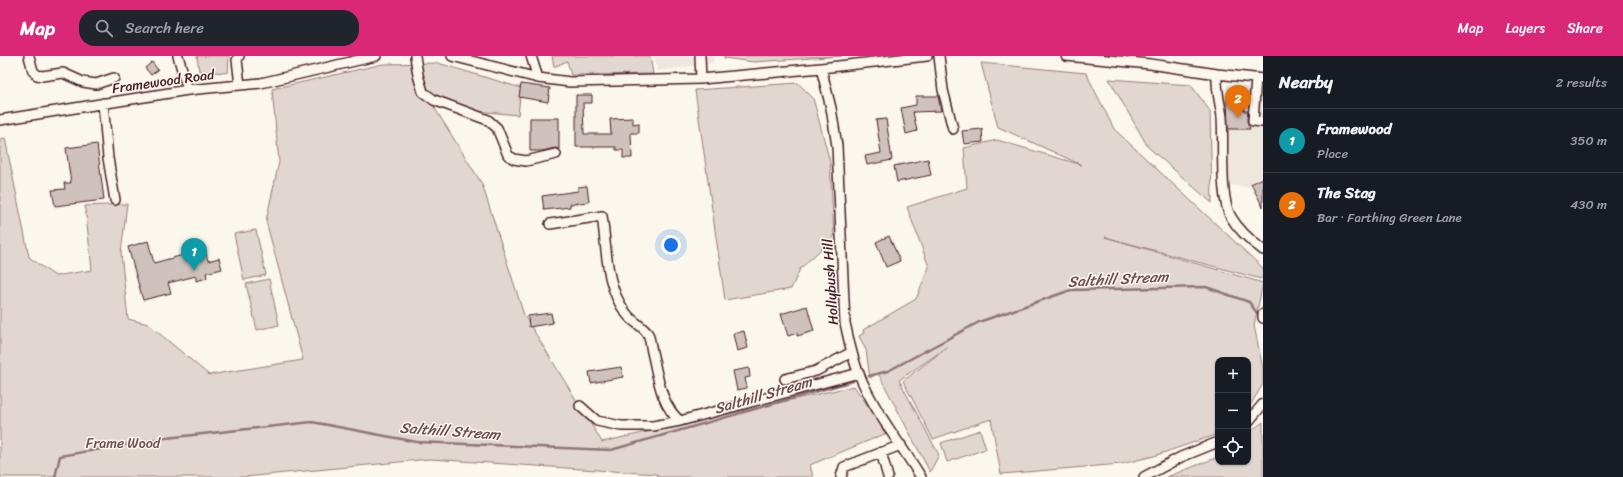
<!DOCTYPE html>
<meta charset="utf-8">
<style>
:root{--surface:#171b24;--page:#20242c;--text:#f1f3f6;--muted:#9ea1a6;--line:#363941;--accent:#db2777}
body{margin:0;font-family:Sriracha,sans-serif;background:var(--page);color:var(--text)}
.controls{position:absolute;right:12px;bottom:12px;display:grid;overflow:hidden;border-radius:8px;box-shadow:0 1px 3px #0004}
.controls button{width:36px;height:36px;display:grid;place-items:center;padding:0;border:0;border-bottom:1px solid var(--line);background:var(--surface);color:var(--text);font:20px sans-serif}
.you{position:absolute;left:671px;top:189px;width:14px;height:14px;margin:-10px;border:3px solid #fff;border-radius:50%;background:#1a73e8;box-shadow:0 0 0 6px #1a73e833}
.badge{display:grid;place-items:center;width:26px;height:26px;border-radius:50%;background:var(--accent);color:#fff;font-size:13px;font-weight:700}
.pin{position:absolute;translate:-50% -33px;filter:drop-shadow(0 1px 2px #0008)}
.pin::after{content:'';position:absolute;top:21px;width:14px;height:12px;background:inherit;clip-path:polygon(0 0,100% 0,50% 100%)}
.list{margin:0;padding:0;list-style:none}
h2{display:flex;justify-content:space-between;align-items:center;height:52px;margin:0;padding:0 16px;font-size:17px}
h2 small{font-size:13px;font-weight:400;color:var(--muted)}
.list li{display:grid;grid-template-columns:26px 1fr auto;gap:12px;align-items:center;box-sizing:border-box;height:64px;padding:0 16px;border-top:1px solid var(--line)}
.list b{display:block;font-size:15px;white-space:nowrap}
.list p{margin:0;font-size:13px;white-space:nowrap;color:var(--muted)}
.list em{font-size:13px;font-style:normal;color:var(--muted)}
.icon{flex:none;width:22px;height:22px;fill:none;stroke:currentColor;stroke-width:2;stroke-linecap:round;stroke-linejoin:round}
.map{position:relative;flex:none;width:1263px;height:421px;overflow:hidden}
header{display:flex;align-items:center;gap:24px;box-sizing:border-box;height:56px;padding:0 20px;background:var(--accent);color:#fff}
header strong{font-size:19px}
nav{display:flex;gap:22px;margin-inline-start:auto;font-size:14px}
.search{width:280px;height:36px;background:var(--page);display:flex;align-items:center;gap:10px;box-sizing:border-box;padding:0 14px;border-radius:16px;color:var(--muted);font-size:15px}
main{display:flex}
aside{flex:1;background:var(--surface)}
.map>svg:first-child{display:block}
.built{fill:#eee7de}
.green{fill:#e2d7d0;stroke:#967b7e}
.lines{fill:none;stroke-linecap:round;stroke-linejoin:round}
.stream{stroke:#907477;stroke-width:2.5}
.building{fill:#cfc2bc;stroke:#4a1f2b}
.minor-casing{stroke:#4a1f2b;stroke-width:12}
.minor{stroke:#fbf7ec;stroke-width:9}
.labels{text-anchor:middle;stroke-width:3;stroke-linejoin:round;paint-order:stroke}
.street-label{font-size:14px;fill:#4a1f2b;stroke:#fbf7ec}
.park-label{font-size:14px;fill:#704d54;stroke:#fbf7ec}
.water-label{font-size:15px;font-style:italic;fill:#6d4a51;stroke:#fbf7ec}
</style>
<header>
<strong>Map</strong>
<div class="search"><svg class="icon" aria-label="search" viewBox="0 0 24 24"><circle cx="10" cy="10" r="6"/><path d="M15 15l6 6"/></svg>Search here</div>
<nav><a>Map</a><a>Layers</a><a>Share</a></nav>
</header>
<main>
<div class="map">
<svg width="1263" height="421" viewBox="0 0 1263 421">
<rect width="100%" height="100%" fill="#fbf7ec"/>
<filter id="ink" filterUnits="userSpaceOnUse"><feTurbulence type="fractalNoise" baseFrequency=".025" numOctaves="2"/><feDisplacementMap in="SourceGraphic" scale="8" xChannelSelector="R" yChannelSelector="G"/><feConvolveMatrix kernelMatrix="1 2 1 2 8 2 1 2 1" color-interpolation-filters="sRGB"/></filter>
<g filter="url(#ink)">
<path class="built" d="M654,0H714L713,7L657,15Z
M1227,29L1263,32V124L1256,129L1248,131L1230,129L1227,98Z"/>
<path class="green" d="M197,0H229L228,17L199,15Z
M552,0H650L653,18L571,19L567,5L554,11Z
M724,0H842L754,6L724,2Z
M438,7L521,32L518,59L434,51L482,128L524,259L602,386L854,330L887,377L810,409L813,421H658L657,418L430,403L244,421H0V83L5,82L29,201L55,220L92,214L85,150L127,148L121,197L128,263L148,268L209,319L303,304L266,165L279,106L272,33L383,8Z
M981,7L1086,17L1114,73L1263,212V221L1261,223L1105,181L1263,227L1254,269L1263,313V328L1248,353V304H1218V378L1154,400L1121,408L1001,418L991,363L933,383L903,325L949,290L899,324L939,399L930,416L878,317L870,322L866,294L859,280L864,277L863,274L916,243L929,211L907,151L967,132L964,92L997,84L1082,109L998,71Z
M1109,23L1191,29L1210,55L1212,147L1148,91Z
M798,27L813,42L830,106L834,181L800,213L791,233L725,244L695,34Z
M256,174L266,219L244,224L234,178Z
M269,223L279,269L257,274L246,228Z
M1263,366V421H1167L1218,401V406H1248V377Z
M980,374L986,393L947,406L941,387Z"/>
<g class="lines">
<path class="stream" d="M869,320L888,315L979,266L1071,234L1206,231L1249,246L1257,257
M55,421L60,400L166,382L312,366L417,386L611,394L853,325"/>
</g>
<path class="building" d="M152,6L158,14L151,19L145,12Z
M521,28L550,32L548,46L519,41Z
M576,39H592V47H583L584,78H611L610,63L633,62V68L639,67V77H631L632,102H623V94H616V91H576Z
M916,40H938L941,55L913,56L917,75L906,78L901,52L916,49Z
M1227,43L1244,44V55H1248L1247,65L1250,73H1228Z
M530,62H559V93L555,92L542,95H530Z
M886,63L892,104L867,109L865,100L881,97L876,64Z
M982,73L983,86L964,88L962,75Z
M97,88L104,144L55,150L52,134L65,133L64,127H71L66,92Z
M928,103L931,119L897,126L894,110Z
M1263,122V151L1251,128Z
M587,130L589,146L570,148V151L544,154L542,140L578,135V131Z
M889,180L900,205L886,211L876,186Z
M148,185L154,207L205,193L208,205L219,202L222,213L206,217L207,222L196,225V220L168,227L171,237L143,244L128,191Z
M807,250L814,275L797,280V277L788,280L781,258Z
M551,257L553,267L529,271L528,260Z
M744,275L748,292L737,295L733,278Z
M621,311L623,321L591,327L589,316Z
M749,312L750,321L745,322L747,332L737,334L733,315Z"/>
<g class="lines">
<g class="minor-casing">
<path id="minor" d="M29,0L33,15L37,19L42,20L63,17L83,26L96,28L114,22
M178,0L188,34
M239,0L237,4L240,29
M415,0L418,19L423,36L434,44L488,64L497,72L508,99L514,103L526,105L556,98
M452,0L538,22L570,26L701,23L821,12L927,0
M531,0L538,22
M700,0L701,23
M939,0L943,34L953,73
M1066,0L1150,8L1217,18L1263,23
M821,12L831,52L837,90L845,267C849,284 852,302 859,318C874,355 900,387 921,421
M1217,18C1216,35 1220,45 1222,61C1224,86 1219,142 1231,161C1239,175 1251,185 1263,194
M1256,22L1253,65L1263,66
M103,47L108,102L115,144
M0,64L188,34L261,27L376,0
M550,168L602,160C607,192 605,230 626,257C631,265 643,270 648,278C650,283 651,291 652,296C658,320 660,348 680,365
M1263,258V262
M785,323L816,315L852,296
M580,350L597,365L621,370H653L680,365L859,317
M1248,366L1263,348
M881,396L888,421
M841,421L844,411L901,389
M1144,421L1181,401L1218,386"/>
</g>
<use href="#minor" class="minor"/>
</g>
</g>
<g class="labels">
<g class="street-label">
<text transform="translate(163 25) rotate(-8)" y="5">Framewood Road</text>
<text transform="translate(830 226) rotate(-94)" y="5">Hollybush Hill</text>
</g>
<g class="park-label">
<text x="123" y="392">Frame Wood</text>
</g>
<g class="water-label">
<text transform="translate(1118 223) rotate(-3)" y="5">Salthill Stream</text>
<text transform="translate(763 339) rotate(-16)" y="5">Salthill Stream</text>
<text transform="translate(450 375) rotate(4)" y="5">Salthill Stream</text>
</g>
</g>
</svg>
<div class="controls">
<button>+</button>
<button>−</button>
<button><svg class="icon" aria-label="locate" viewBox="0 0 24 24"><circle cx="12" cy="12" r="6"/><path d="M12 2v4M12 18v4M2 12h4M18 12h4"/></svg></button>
</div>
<div class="you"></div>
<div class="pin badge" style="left:194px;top:215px;background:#0f9aa8">1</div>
<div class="pin badge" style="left:1238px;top:62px;background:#e8710a">2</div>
</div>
<aside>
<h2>Nearby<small>2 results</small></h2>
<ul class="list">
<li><span class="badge" style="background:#0f9aa8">1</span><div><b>Framewood</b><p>Place</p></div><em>350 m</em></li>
<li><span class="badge" style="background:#e8710a">2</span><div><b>The Stag</b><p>Bar · Farthing Green Lane</p></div><em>430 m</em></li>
</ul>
</aside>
</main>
